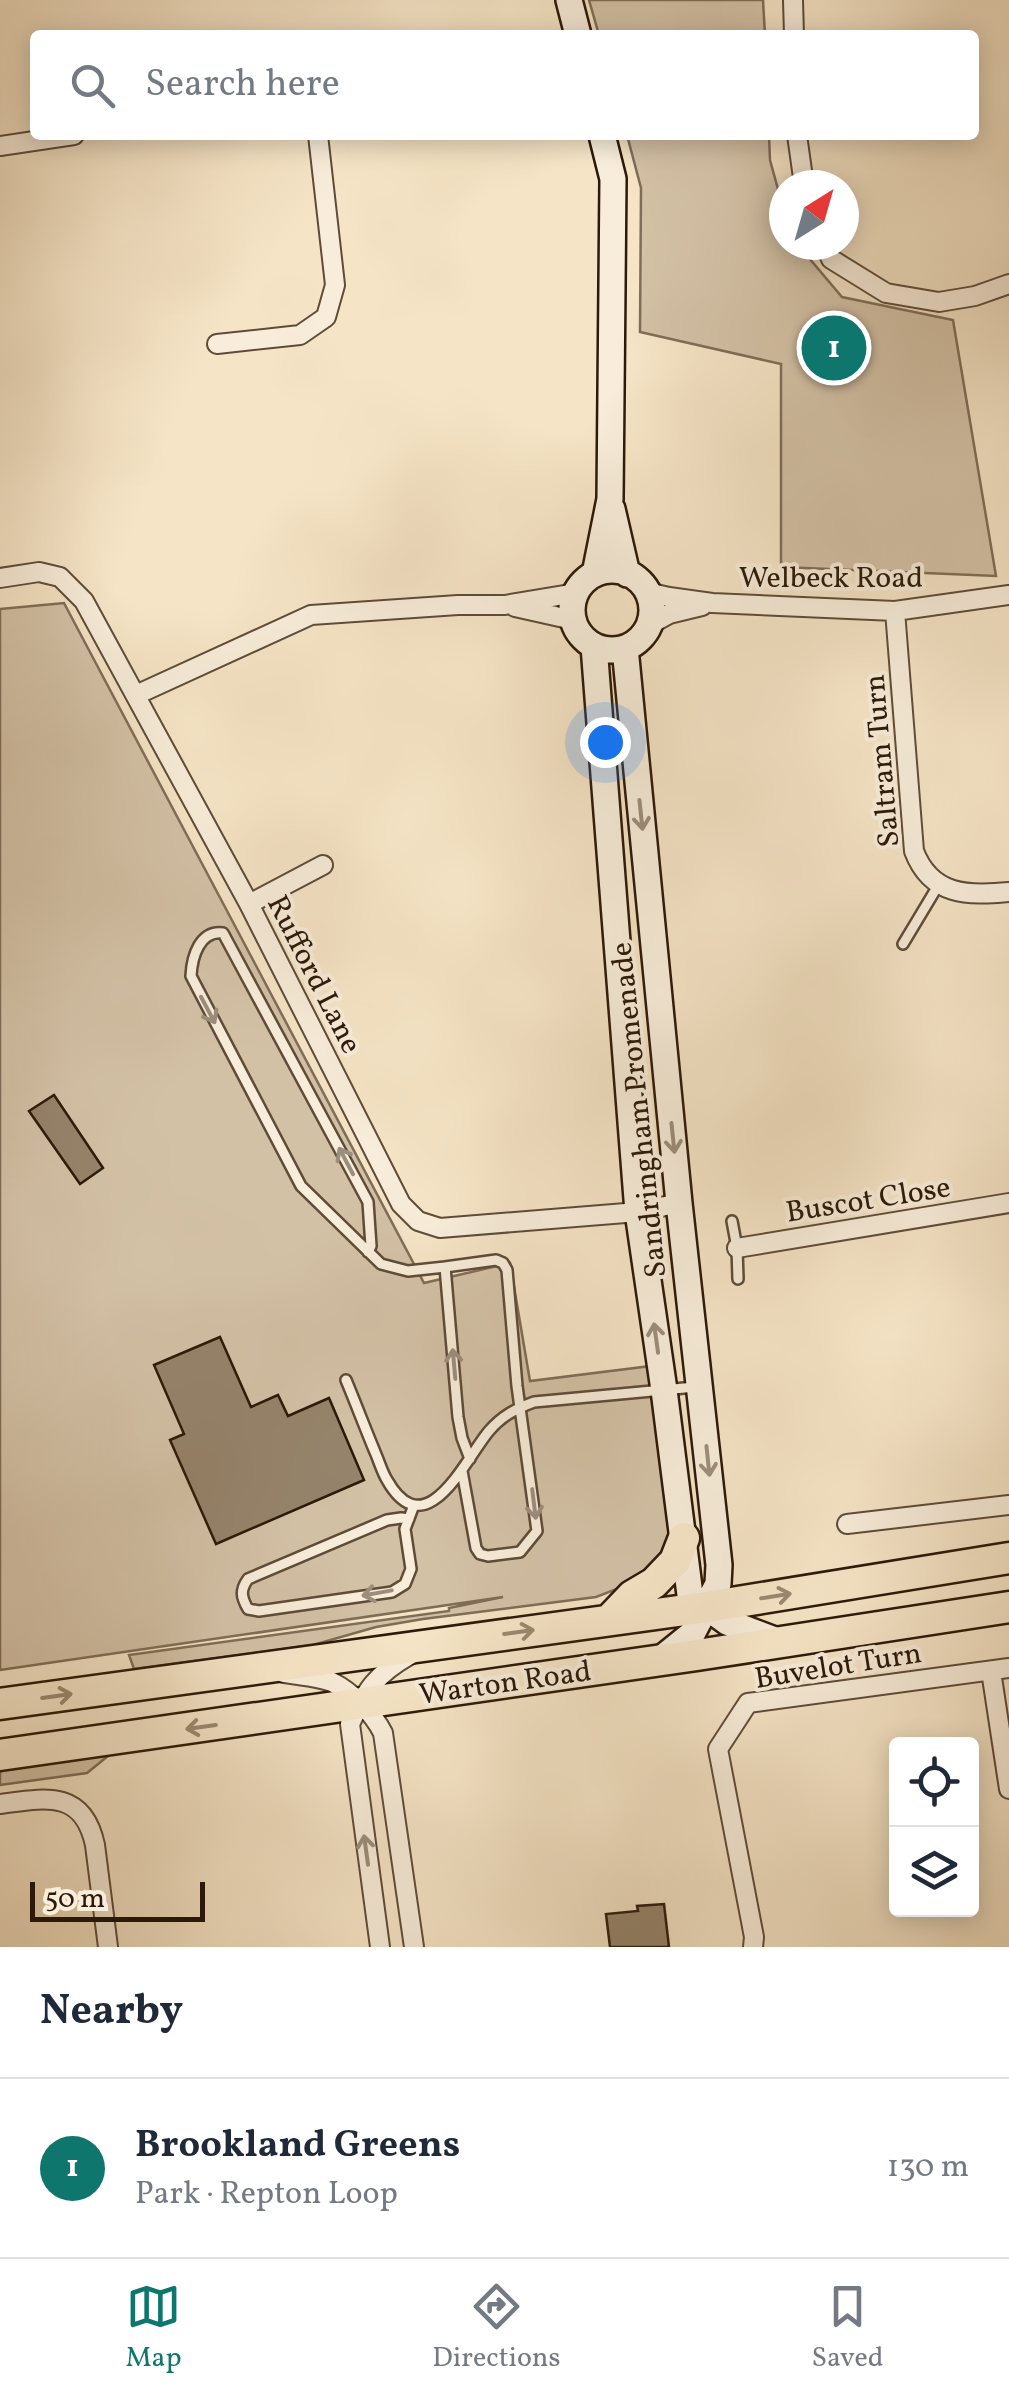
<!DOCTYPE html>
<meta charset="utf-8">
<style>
:root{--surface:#fff;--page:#f6f6f7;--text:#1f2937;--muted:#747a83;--line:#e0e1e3;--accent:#0f766e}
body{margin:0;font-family:Vollkorn,serif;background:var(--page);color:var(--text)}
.controls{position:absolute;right:30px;bottom:30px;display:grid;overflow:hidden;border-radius:10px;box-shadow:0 5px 25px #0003}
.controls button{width:90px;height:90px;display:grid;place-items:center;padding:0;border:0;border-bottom:2px solid var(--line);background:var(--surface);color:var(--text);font:50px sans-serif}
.compass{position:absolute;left:769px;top:170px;width:90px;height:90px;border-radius:50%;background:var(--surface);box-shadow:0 5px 25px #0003;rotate:37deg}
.scale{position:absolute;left:30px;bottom:25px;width:175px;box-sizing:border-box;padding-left:10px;border:5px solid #2c1908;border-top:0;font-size:28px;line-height:35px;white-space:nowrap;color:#2c1908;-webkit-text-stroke:8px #f8edda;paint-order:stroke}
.you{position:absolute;left:605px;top:742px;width:35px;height:35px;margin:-25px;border:8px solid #fff;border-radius:50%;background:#1a73e8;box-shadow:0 0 0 15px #1a73e833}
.badge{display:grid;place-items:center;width:65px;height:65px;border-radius:50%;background:var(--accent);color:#fff;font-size:32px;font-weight:700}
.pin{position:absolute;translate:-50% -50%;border:5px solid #fff;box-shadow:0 2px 10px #0006}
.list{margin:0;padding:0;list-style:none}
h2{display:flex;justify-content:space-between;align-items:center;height:130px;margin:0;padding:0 40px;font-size:42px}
h2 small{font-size:32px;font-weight:400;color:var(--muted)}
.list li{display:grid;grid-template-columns:65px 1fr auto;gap:30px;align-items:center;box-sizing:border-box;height:180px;padding:0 40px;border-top:2px solid var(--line)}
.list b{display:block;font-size:38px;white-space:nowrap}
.list p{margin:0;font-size:32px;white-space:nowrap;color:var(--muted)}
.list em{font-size:32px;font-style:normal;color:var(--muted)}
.icon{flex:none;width:55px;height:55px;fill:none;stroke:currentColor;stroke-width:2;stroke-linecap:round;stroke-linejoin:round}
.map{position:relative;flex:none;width:1009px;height:1947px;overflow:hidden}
.search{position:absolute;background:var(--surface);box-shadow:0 5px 25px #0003;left:30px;right:30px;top:30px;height:110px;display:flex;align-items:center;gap:25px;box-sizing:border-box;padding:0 35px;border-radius:10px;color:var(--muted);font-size:38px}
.sheet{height:310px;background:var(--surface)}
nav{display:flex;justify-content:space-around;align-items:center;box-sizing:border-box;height:140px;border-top:2px solid var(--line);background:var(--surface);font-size:28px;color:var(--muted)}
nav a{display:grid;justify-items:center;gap:5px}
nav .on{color:var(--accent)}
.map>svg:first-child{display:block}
.green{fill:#d3c1a6;stroke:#806d57;stroke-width:2.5}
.building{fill:#95836b;stroke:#2c1908;stroke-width:2.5}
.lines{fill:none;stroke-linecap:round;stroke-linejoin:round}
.lane-casing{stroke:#5e4c38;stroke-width:14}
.street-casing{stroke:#5e4c38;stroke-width:22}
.secondary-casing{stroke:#2c1908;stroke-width:30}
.primary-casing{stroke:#2c1908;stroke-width:35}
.lane{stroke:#f8edda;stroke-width:9}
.street{stroke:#f8edda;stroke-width:18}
.secondary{stroke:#f8edda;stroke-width:25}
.primary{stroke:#f5e4c6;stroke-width:30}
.oneway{stroke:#9c8e7c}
.oneway2{stroke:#9b8970}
.labels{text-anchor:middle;stroke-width:8;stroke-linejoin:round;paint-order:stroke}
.street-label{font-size:30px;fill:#2c1908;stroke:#f8edda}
</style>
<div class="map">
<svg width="1009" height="1947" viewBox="0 0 1009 1947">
<rect width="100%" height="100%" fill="#f5e4c6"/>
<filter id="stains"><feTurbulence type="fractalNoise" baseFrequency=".002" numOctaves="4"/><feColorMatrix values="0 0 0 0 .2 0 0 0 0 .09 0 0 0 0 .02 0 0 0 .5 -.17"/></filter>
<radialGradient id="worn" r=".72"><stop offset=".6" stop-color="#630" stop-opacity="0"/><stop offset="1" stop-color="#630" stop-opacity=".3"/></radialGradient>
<path class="green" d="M589,0H763L765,35H599Z
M627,135H769L770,160L784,211V245H798L842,297L953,320L996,576L781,567V364L640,332L641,188Z
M64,603L424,1283L510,1263L530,1381L651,1366L669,1535L668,1551L635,1582L596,1597L423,1619L376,1627L313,1645L134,1669L129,1655L449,1611V1608L503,1597L0,1670V609Z
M107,1752L108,1756L87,1773L0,1785V1767Z"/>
<path class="building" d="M54,1095L103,1168L80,1184L29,1111Z
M220,1337L251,1407L278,1395L288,1416L329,1398L364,1480L216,1544L170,1440L184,1434L154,1365Z
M664,1904L669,1947H610L606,1914L638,1911L637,1906Z"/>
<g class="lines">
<g class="lane-casing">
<path id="lane" d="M903,944L939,884
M732,1221L737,1248L738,1279
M368,1252L371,1246L368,1202L223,933C200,930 192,956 191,976L301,1186L381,1264L408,1271L445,1267
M346,1380C356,1404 365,1428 375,1452C379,1461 382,1472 387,1480C426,1549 466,1458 489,1431C502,1416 515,1409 534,1402L695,1387
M462,1471L476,1548L480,1554L488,1556L520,1552L537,1531L517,1386L507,1270L503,1263L496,1260L445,1267L458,1417L462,1438L470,1459
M409,1519L401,1518L387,1520L248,1579C240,1590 241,1597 248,1609L259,1611L392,1592L405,1584L411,1569L405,1529L414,1505"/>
</g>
<g class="street-casing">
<path id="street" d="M793,0L794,35
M797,135L804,185
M0,146L74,135
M825,245L831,259L886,293L939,302L975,296L1009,284
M217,344L300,335L326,317L335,285L318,135
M0,578L39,572L60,577L84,601L249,904L401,1204L418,1221L440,1228L638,1212L679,1203
M647,592L669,597L712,603L895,611L1009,595
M515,607L573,620
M895,611L914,851C931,896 968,896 1009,892
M649,625L669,614L702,606
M136,695L311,615L458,605H505L576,593
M249,904L323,865
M737,1248L1009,1203
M847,1524L1009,1505
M991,1671L1009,1789
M284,1673C299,1675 318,1677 332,1682C352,1692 373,1713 383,1733L414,1947
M0,1804C45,1798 83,1789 95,1845L108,1947
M380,1947L350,1724C366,1690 376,1674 410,1655
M753,1947L754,1937L718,1749L748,1703L1009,1668"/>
</g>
<g class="secondary-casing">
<path id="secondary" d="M569,0L578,35
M612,509L627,574
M572 610a40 40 0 1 1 80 0a40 40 0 1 1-80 0Z
M595,574L610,499L613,179L602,135
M594,646L638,1212L664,1390L690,1595L727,1622L780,1642
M625,648L679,1203L719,1565L718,1584L692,1634L661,1659"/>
</g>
<g class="primary-casing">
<path id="primary" d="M610,1619L632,1596L654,1583L675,1561L684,1538
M0,1704L707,1607L1009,1558
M0,1755L697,1655L1009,1607"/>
</g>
<use href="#lane" class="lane"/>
<use href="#street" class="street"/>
<use href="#secondary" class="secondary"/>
<use href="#primary" class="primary"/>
</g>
<defs><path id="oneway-shaft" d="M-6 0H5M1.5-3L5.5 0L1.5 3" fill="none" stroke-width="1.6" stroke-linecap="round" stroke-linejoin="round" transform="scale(2.5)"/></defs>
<g class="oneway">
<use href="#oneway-shaft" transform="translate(641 815) rotate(84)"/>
<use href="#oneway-shaft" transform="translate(208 1010) rotate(62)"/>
<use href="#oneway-shaft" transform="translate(673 1138) rotate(84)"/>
<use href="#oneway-shaft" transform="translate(346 1161) rotate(-118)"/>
<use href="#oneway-shaft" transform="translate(656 1338) rotate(-98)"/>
<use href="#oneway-shaft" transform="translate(454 1364) rotate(-95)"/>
<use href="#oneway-shaft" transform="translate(708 1461) rotate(84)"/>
<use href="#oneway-shaft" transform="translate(534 1504) rotate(83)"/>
<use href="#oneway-shaft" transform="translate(377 1593) rotate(170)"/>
<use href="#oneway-shaft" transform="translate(366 1850) rotate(-98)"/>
</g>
<g class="oneway2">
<use href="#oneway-shaft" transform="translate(776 1596) rotate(-9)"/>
<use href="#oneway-shaft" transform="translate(519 1632) rotate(-8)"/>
<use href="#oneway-shaft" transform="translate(57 1696) rotate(-8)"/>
<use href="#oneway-shaft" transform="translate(201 1727) rotate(172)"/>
</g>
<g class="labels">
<g class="street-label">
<text x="831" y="587">Welbeck Road</text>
<text transform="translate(881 761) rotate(-95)" y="10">Saltram Turn</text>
<text transform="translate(315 974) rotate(63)" y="10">Rufford Lane</text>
<text transform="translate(638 1110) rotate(-96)" y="10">Sandringham Promenade</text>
<text transform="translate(868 1199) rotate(-9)" y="10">Buscot Close</text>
<text transform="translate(838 1665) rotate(-9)" y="10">Buvelot Turn</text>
<text transform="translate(505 1682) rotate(-8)" y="10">Warton Road</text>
</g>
</g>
<rect width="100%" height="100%" filter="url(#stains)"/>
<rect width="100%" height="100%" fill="url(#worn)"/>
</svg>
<div class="controls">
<button><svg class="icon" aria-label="locate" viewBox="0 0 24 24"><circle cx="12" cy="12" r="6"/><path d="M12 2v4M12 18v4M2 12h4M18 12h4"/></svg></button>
<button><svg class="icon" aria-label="layers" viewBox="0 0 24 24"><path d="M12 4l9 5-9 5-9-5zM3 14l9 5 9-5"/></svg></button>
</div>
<svg class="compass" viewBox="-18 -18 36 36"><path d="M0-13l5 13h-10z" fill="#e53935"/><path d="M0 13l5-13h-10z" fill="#747a83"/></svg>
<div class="scale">50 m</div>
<div class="you"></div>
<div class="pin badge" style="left:834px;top:348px">1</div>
<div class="search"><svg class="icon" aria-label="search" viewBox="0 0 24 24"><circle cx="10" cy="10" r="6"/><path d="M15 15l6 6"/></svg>Search here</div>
</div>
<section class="sheet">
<h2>Nearby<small></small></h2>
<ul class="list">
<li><span class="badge">1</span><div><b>Brookland Greens</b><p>Park · Repton Loop</p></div><em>130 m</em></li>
</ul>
</section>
<nav>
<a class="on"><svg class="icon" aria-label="map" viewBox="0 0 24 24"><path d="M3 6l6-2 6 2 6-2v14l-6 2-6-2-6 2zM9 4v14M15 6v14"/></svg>Map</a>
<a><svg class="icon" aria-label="directions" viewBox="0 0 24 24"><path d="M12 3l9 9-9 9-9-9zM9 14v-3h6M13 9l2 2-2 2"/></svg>Directions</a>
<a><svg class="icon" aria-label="saved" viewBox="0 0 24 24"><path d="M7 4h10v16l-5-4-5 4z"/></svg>Saved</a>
</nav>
